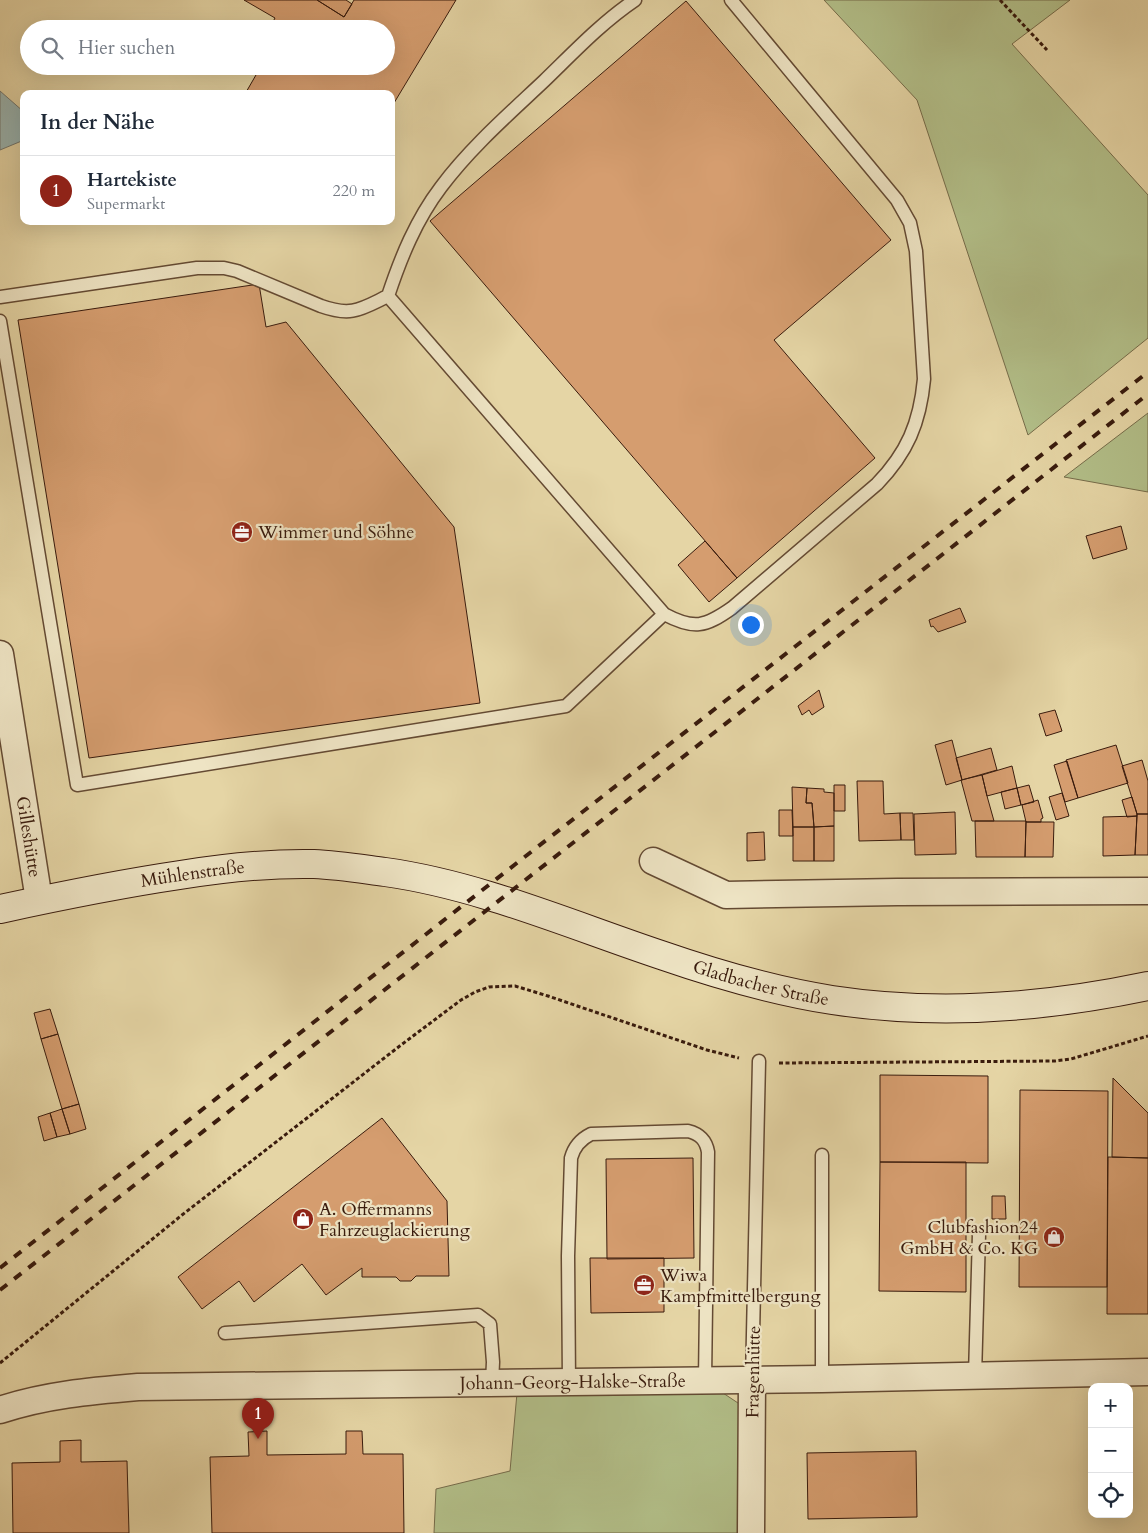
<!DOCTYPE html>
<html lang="de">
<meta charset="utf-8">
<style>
:root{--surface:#fff;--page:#f2f2f3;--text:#1f2937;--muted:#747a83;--line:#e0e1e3;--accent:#8f2418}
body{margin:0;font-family:Cardo,serif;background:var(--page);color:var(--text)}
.controls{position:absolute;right:15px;bottom:15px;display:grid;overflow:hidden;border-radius:10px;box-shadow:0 5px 20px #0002}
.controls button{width:45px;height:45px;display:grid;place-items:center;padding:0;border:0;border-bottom:1px solid var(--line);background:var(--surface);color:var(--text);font:25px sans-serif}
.you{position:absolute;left:750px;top:624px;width:18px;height:18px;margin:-12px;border:4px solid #fff;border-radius:50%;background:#1a73e8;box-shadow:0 0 0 8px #1a73e833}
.badge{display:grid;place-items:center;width:32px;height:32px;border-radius:50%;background:var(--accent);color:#fff;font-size:16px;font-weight:700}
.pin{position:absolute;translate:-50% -41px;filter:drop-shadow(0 1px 2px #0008)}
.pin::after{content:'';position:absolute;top:26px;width:18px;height:15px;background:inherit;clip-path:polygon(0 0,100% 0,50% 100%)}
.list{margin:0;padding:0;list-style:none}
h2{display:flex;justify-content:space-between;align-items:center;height:65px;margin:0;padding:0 20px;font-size:21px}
h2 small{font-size:16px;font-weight:400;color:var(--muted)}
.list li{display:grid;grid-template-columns:32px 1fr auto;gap:15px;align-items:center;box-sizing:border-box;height:70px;padding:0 20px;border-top:1px solid var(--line)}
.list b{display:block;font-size:19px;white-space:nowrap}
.list p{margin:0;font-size:16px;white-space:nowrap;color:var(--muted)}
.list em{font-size:16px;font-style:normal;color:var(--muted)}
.icon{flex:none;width:28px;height:28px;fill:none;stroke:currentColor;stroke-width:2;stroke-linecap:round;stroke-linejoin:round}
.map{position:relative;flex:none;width:1148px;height:1533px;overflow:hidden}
.search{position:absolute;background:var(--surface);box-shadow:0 5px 20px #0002;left:20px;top:20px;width:375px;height:55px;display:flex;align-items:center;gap:12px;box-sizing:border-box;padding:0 18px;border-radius:28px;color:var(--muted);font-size:19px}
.panel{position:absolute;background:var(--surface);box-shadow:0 5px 20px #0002;left:20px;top:90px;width:375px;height:135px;border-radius:10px}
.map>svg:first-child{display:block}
.green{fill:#b2be88;stroke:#766c4a}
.water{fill:#9bb6b2;stroke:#747870}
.building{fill:#d59d6f;stroke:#391b0d}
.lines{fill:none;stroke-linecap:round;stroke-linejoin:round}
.lane-casing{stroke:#644a33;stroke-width:15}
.street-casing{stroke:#644a33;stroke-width:29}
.secondary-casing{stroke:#391b0d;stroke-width:30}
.path{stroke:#391b0d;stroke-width:3;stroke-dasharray:4 2.5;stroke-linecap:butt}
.lane{stroke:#eee4c4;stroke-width:12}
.street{stroke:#eee4c4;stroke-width:26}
.secondary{stroke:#eee4c4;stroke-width:28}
.rail{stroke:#391b0d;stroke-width:4;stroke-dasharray:9 9;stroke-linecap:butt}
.labels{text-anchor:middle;stroke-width:4.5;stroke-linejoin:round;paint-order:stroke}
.poi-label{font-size:18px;fill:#391b0d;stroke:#eee4c4;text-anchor:start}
.street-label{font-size:18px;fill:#391b0d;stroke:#eee4c4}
</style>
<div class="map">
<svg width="1148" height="1533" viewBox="0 0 1148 1533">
<rect width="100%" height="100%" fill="#e5d5a5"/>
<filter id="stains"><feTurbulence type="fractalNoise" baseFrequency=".004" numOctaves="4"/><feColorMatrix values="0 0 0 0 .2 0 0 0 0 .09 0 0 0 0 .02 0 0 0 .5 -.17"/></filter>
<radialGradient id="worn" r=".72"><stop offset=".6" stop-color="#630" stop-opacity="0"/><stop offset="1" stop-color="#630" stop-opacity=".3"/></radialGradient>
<path class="green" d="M824,0H1070L1012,44L1148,195V338L1028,435L917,100Z
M1148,413V492L1064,477Z
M720,1391L744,1407L743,1533H434L436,1489L510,1471L517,1393Z"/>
<path class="water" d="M0,91L24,112V140L0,150Z"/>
<path class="building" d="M244,0H317L344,17L354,0H456L391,108V94H245L260,68L256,66H386V29H269L275,18Z
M317,0H346L352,4L344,17Z
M686,1L891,240L774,340L875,458L737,578L430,221Z
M259,284L266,327L286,322L454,527L480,703L89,758L18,320Z
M1121,526L1127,549L1093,559L1086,536Z
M705,541L737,578L709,602L678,565Z
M960,608L966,622L938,632L933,626L931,627L929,620Z
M819,690L824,707L812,715L809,710L802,715L798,706Z
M1055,710L1062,731L1046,736L1039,714Z
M952,740L962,780L946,785L935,745Z
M1116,745L1128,783L1078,798L1066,760Z
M991,748L997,770L962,780L956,758Z
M1142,760L1148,781V814H1137L1122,766Z
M1067,761L1078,798L1065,802L1054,765Z
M1012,766L1017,788L987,796L982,775Z
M982,775L987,796L994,821H972L961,780Z
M857,781H883L884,814L900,813L901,840L859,841Z
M834,785H845V811H834Z
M1029,785L1034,802L1021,805L1017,788Z
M792,787L807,788L806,803H812L814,827H793Z
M807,788L824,789V792L834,793V826L814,827L812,803H806Z
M1017,788L1021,805L1005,809L1001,792Z
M1062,793L1069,816L1056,820L1049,797Z
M1132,797L1137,814V816L1127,817L1122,800Z
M1038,800L1043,818L1041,819V822H1026L1022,805Z
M779,810H792L793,836H779Z
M955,812L956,854L915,855L914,814Z
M900,813H913L914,840H901Z
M1137,814H1148V855H1135Z
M1137,816L1135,855L1103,856V817Z
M975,821H1026L1025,857H976Z
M1026,822H1054L1053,857H1025Z
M834,826V861H814V827Z
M793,827H814V861H793Z
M764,832L765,860L747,861V833Z
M50,1009L58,1034L41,1039L34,1013Z
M58,1034L79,1104L62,1109L41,1039Z
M880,1075L988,1076V1163L880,1162Z
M1113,1078L1148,1113V1158L1112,1157Z
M1020,1090L1108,1091L1107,1287H1019Z
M79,1104L86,1129L70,1134L62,1109Z
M62,1109L70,1134L57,1137L50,1113Z
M50,1113L57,1137L44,1141L38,1117Z
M382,1118L447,1201L449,1276H416L411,1281H400L396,1277H362V1268L326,1295L302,1264L254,1302L239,1281L202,1309L178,1277Z
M1108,1157L1148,1158V1314H1107Z
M693,1158L694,1258L607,1259L606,1159Z
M880,1162H966V1292L879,1291Z
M992,1196H1005L1006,1219H992Z
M590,1258H664V1312L591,1313Z
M267,1431V1455L346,1454V1431H362L363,1454H403L404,1533H212L210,1457L249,1456L248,1432Z
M81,1440V1462L127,1461L129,1533H13L12,1463L60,1462V1441Z
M916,1451L917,1517L808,1519L807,1453Z"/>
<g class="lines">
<g class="lane-casing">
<path id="lane" d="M388,296C401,257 416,220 441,187C470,148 509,114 544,81C573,53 601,23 635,0
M0,297L197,268H224L237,271L321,306C352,317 361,309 388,296L664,614L566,706L77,785L0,321
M664,614C694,630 705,627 732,608L877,484C907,453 920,423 924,379L916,251L910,223L897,200L731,0
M822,1155V1379
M225,1333L478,1315L490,1324L493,1362L492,1383
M975,1376L979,1234
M752,1380L759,1061
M569,1383L568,1256L571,1158C574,1147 581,1139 591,1134L688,1131C700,1134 706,1140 708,1152L705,1381"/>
</g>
<g class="street-casing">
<g id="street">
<path id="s1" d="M0,654L39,900"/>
<path d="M653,861L726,895L897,892L1148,891"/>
<path id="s2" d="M0,1410C45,1395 91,1391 138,1387L822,1379L1148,1372"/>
<path d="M751,1533L752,1380"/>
</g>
</g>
<g class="secondary-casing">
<g id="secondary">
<path id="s3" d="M0,909C60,896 119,884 180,875C224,868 269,863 314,864C338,865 362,869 385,872C479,885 571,925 661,955C716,974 774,991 832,1000C937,1016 1044,1008 1148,986"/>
</g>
</g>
<path class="path" d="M1000,0L1047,50
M779,1063L1055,1061L1071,1059L1148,1036
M0,1363L182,1215L401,1045L461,1000L475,992L489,987L515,986L548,996L707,1050L739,1058"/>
<use href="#lane" class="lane"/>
<use href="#street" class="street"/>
<use href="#secondary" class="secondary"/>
<path class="rail" d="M0,1268L522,859L1148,372
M0,1290L1148,394"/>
</g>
<defs>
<g id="office-disc" transform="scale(1.125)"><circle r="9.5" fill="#8f2418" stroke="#eee4c4"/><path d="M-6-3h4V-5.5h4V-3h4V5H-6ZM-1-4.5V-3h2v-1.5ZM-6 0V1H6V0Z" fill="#fff"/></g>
<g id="shop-disc" transform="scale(1.125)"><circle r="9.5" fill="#8f2418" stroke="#eee4c4"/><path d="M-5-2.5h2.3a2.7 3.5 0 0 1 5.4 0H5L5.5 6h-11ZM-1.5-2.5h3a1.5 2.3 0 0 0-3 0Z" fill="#fff"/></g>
</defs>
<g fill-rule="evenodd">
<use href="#office-disc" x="242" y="532"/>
<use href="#shop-disc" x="303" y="1219"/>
<use href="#shop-disc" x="1054" y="1237"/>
<use href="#office-disc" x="644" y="1285"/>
</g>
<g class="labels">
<g class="poi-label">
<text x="258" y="538">Wimmer und Söhne</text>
<text x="319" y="1215">A. Offermanns<tspan x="319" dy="21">Fahrzeuglackierung</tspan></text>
<text x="1038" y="1233" text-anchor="end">Clubfashion24<tspan x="1038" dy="21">GmbH &amp; Co. KG</tspan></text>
<text x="660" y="1281">Wiwa<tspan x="660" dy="21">Kampfmittelbergung</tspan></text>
</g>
<g class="street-label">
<text dy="6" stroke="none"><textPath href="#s1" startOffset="185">Gilleshütte</textPath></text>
<text dy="6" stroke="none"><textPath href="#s3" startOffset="196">Mühlenstraße</textPath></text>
<text dy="6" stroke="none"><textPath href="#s3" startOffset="782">Gladbacher Straße</textPath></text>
<text transform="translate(753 1372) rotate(-89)" y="6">Fragenhütte</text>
<text dy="6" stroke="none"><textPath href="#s2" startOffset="575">Johann-Georg-Halske-Straße</textPath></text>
</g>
</g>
<rect width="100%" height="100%" filter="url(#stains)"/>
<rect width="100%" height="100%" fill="url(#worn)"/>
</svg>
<div class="controls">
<button>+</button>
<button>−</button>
<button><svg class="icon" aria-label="locate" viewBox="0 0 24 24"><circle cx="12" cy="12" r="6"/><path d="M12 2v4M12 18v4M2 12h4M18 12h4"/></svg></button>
</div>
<div class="you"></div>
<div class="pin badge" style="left:258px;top:1439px">1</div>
<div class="search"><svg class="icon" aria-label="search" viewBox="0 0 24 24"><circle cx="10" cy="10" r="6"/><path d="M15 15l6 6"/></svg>Hier suchen</div>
<section class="panel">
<h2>In der Nähe<small></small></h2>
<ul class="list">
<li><span class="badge">1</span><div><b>Hartekiste</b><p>Supermarkt</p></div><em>220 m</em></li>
</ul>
</section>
</div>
